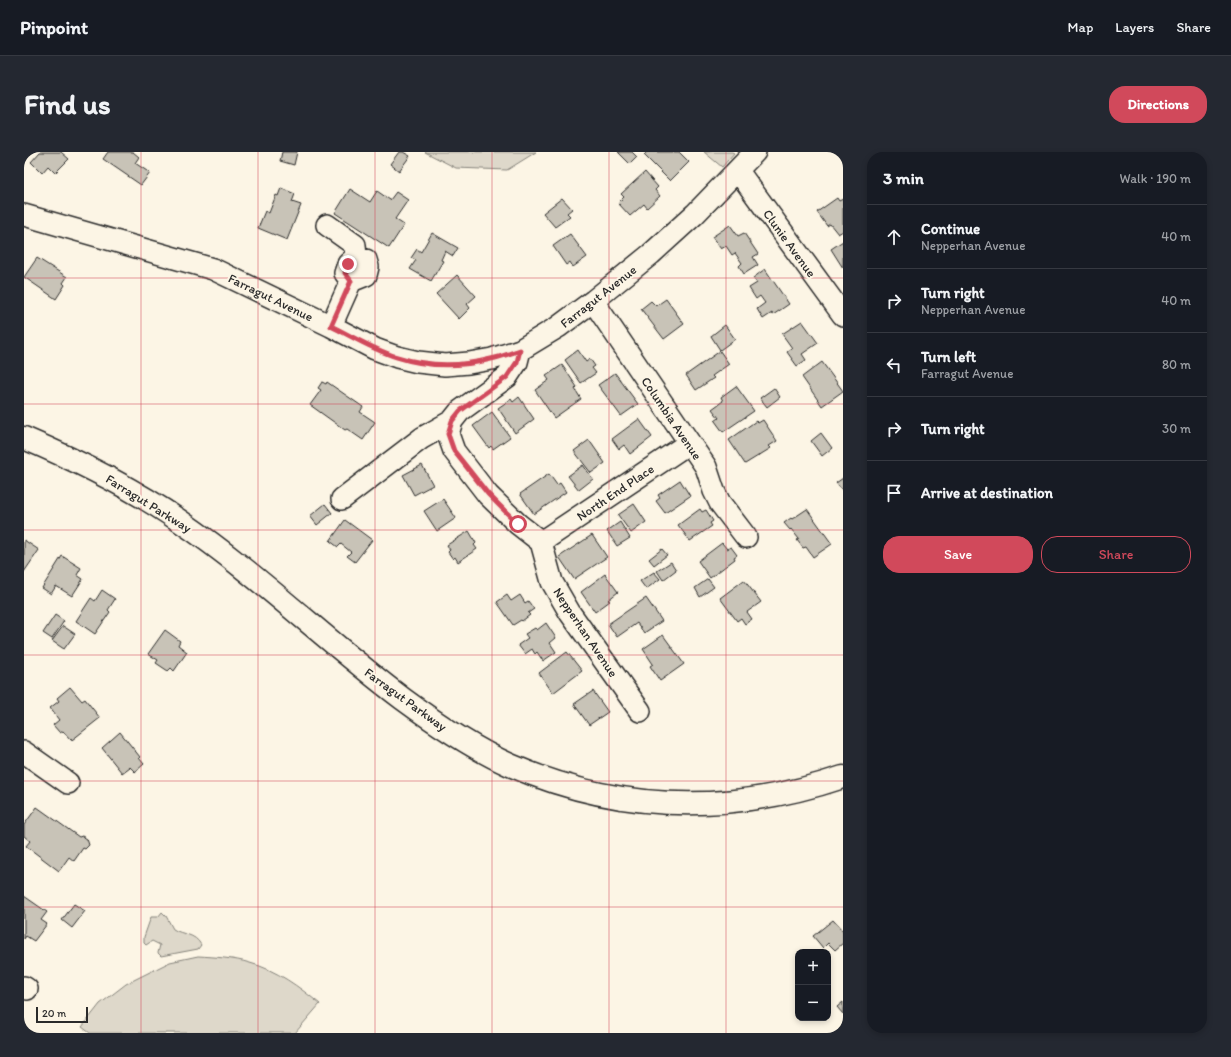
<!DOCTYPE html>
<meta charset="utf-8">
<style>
:root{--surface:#171b24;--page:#242831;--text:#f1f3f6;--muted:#9ea1a6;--line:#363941;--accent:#d1495b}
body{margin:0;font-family:Itim,sans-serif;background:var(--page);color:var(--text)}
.controls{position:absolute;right:12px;bottom:12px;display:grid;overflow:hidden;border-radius:8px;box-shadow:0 2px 6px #0003}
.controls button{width:36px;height:36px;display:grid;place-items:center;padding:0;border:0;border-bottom:1px solid var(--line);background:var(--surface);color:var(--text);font:20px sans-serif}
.scale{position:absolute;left:12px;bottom:10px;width:52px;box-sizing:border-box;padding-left:4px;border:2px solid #2b2b2b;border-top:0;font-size:11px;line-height:14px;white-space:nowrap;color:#2b2b2b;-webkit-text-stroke:3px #fcf5e5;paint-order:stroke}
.stop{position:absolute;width:12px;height:12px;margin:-9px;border:3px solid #d1495b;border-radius:50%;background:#fff}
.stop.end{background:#d1495b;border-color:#fff;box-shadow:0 1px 4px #0008}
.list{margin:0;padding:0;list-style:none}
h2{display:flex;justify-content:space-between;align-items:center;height:52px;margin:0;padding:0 16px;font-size:17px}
h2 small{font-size:13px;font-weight:400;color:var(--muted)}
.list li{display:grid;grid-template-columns:26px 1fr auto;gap:12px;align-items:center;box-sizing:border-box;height:64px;padding:0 16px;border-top:1px solid var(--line)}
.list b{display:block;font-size:15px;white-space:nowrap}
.list p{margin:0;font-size:13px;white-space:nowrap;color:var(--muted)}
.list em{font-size:13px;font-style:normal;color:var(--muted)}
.actions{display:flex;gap:8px;padding:12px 16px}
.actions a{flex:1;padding:9px 0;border:1px solid var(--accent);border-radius:16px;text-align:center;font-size:14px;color:var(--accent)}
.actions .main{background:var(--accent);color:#fff}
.icon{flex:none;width:22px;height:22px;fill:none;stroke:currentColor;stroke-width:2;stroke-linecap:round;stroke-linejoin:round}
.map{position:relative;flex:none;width:819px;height:881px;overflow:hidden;border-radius:16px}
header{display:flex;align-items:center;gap:24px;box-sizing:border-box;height:56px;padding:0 20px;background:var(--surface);border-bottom:1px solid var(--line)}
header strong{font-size:19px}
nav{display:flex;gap:22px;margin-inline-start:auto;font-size:14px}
.intro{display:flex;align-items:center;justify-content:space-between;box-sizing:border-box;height:96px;padding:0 24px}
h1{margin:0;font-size:28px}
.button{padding:10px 18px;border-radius:16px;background:var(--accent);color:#fff;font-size:14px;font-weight:700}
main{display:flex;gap:24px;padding:0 24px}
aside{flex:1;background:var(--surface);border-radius:16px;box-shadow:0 2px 6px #0003}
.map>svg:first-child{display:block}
.green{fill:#ded8ca;stroke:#84827a}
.building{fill:#c8c3b7;stroke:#2b2b2b}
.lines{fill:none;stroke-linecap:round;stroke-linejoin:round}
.minor-casing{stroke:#2b2b2b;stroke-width:24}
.major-casing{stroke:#2b2b2b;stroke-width:25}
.minor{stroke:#fcf5e5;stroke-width:21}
.major{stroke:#fcf5e5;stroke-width:22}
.route{stroke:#d1495b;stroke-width:5}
.grid{fill:none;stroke:#d1495b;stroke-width:1;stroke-opacity:0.55}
.labels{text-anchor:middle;stroke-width:4;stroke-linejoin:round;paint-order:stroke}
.street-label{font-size:13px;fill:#2b2b2b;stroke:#fcf5e5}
</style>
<header>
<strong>Pinpoint</strong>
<nav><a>Map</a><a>Layers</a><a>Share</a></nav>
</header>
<div class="intro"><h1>Find us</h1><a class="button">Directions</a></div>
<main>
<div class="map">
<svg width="819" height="881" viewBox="0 0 819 881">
<rect width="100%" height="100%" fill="#fcf5e5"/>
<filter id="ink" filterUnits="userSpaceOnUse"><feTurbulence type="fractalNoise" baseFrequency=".025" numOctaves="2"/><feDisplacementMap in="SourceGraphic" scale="8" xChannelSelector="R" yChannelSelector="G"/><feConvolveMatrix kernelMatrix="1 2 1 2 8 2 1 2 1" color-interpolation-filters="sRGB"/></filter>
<g filter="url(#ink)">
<path class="green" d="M401,0H512L483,18L432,16Z
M680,0H708L710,1L698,15Z
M138,760L142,764L149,777C158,783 171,781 177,793L174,797L137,804L134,801L136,793L128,789L122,793L120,791V785L127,765H134Z
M174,804C191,805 210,806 226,811C253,818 275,835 296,852L271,881H66L58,875L76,852L102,832L146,810Z"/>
<path class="building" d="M16,0H37L45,7L31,21L24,14L18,21L7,10Z
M84,0H109L115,5L111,11L126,21L117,33L79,7Z
M258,0H273L270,13L256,9Z
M375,0H379L386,4L375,19L366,12Z
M594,0H608L613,5L606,12Z
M623,0H655L665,10L646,29L620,3Z
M621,20L634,35L631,38L636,44L623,56L620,52L606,64L594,51L600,45L597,42Z
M257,36L271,42L268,50L277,53L263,88L234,76L241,59L245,61L252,43L254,44Z
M326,37L346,50L353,39L366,48L372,40L384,48L371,67L380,73L365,96L311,61Z
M538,46L548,57L543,61L546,64L531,75L519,61Z
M813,46L815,49L819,47V79L814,82L806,72L803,74L793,60Z
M706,73L714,84L720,81L734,102L729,105L734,113L720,122L715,114L718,111L711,101L708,103L702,94L697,97L688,85Z
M408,81L434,96L429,104L421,99L417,108L419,109L407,129L386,117L392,108L387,106L393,97L397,100Z
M546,82L563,105L549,115L546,110L542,113L529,94Z
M819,89V116L807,97Z
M13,106L43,125L39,131L41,133L32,147L0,125Z
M741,117L765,152L749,163L748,161L739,167L733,157L741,151L736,144L732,147L725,136L733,131L729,126Z
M433,123L452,144L443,152L446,156L435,167L412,142Z
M642,147L660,172L640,187L617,157L627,149L632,154Z
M778,169L794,191L778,202L782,208L773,214L763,200L768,196L758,182Z
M701,173L711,187L696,198L687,184Z
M554,198L562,210L566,207L571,214L568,216L572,221L557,231L541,208Z
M696,199L705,212L688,224L690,226L672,238L662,223Z
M798,210L819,239L798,254L778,225Z
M538,213L553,235L551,237L557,247L530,266L511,238L525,228L522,224Z
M591,221L614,252L597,264L574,233Z
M298,230L302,232L303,230L339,255L336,260L351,270L339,288L323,277L321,278L286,253L297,238L294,236Z
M712,234L730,259L699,280L691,269L695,266L688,257L699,249L697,245Z
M750,236L756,245L743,255L736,246Z
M495,245L510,267L491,281L474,256L487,247L489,250Z
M468,260L486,285L469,297L467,294L465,296L449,274Z
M615,267L628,285L606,302L600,293L595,297L588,287Z
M739,268L753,289L745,294L747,296L721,312L705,288L732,269L734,271Z
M797,281L808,296L798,304L787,289Z
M565,288L581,311L567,321L550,299Z
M398,313L409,333L390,343L379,323Z
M559,313L569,327L555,338L544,324Z
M525,322L533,333L536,331L542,340L510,362L496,342Z
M819,326V339L812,331Z
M656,328L666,344L641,361L632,349L636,346L634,343Z
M419,347L432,366L413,379L400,359Z
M301,352L308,361L293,373L286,364Z
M610,352L622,370L607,381L594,363Z
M676,357L678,360L682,358L689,369L686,371L688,374L666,389L654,373Z
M783,357L808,392L789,405L782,395L779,396L773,388L775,387L767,377L766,378L760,371L767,366L768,367Z
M321,368L348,388L331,410L323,404L327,400L317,392L314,395L306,389Z
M596,370L606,386L593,394L583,379Z
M445,379L452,391L450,393L453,397L434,410L431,405L429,407L424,400L426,398L423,393Z
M568,383L583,405L550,427L535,405Z
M0,388L15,398L0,420Z
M698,391L703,397L707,395L713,403L710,405L711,407L686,426L674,409Z
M638,397L643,403L630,413L625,407Z
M38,404L57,416L53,423L59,427L48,444L32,434L27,442L18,436Z
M647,410L652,418L639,428L633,419Z
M630,420L636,427L622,437L616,429Z
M581,422L594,440L584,448L586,449L571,460L557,440Z
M684,427L690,435L676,445L671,436Z
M720,428L737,450L723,460L728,467L721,472L717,466L713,469L696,446Z
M78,438L91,447L84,458L86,460L71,482L52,469L67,446L71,449Z
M483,443L487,449L496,443L501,451L504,449L510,457L504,461L506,463L498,469L497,468L489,473L473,450Z
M622,446L638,469L620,481L613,471L593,485L584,472Z
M31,463L40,469L28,487L19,481Z
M522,471L532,486L526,491L532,500L519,509L513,500L511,502L508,497L501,502L494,493L504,486L501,482L511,476L513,478Z
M39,474L51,482L40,497L28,489Z
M141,478L156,489L154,493L163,500L150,519L147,516L144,519L132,511L134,508L124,502Z
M639,483L660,512L636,529L626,514L629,512L619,497Z
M543,500L558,519L529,541L515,521Z
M46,535L58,549L61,547L76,566L48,588L47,586L46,587L39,579L36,581L29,573L35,568L26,556L35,549L33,546Z
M569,539L584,560L565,573L550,552Z
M96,580L116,605L115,606L120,612L111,620L106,615L98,621L78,596Z
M13,655L55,685L58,684L63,687L65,693L61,697L59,696L50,709L45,705L35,719L2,694L6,689L0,684V673Z
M0,744L23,760L17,768L23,772L10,789L2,784L0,787Z
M50,752L61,759L48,776L38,768Z
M809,768L819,779V791L811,798L804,791L799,796L789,784Z
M819,850V862L813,855Z"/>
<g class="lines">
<g class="minor-casing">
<path id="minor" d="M714,19L819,163
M0,63L189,117L307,174L351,197L373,205L394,210L421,213L445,211L468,207L496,198L534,175L569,149L627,102L671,62L731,0
M303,73L331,93L332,105
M569,149L682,315L690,339L696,351L722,385
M307,174L327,129L321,121L324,112L332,105L342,108L344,115L342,123L327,129
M496,198L493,210L483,225L436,259L428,269L424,282L430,299L464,343L494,372L517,390L528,430L546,461L616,559
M318,347L398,286L428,269
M517,390L665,291
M0,600L44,631
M0,835L3,837"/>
</g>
<g class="major-casing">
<path id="major" d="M0,286C54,309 107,335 156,369C235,423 303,490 379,547C413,572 448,596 486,613C596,661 706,663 819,625"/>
</g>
<use href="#minor" class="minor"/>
<use href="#major" class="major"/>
</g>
</g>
<g class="lines" filter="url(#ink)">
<path class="route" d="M324,112L321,121L327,129L307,174C329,185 350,198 373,205C404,215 436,215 467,207C477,205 487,201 496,198L493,210L483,225L436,259L428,269L424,282L430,299L464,342L494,372"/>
</g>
<path class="grid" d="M117,0V881M234,0V881M351,0V881M468,0V881M585,0V881M702,0V881M0,126H819M0,252H819M0,378H819M0,503H819M0,629H819M0,755H819"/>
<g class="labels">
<g class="street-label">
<text transform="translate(766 91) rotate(54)" y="5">Clunie Avenue</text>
<text transform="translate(574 144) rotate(-38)" y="5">Farragut Avenue</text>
<text transform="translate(247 145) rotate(26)" y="5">Farragut Avenue</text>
<text transform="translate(648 266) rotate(56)" y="5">Columbia Avenue</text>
<text transform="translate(591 340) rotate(-34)" y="5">North End Place</text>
<text transform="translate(125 351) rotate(32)" y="5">Farragut Parkway</text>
<text transform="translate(562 480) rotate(56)" y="5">Nepperhan Avenue</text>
<text transform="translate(382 547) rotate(36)" y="5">Farragut Parkway</text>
</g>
</g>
</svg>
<div class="controls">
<button>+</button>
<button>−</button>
</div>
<div class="scale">20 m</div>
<div class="stop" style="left:494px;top:372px"></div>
<div class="stop end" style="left:324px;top:112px"></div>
</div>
<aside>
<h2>3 min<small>Walk · 190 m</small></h2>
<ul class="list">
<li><svg class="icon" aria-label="ahead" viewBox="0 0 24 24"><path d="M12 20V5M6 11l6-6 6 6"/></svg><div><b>Continue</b><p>Nepperhan Avenue</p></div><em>40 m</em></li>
<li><svg class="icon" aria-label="right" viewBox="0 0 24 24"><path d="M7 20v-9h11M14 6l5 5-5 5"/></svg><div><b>Turn right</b><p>Nepperhan Avenue</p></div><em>40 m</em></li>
<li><svg class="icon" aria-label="left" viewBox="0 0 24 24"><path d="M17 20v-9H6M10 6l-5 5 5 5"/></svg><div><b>Turn left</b><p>Farragut Avenue</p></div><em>80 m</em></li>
<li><svg class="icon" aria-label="right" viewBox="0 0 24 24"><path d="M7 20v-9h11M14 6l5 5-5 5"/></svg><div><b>Turn right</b></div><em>30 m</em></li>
<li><svg class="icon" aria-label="arrive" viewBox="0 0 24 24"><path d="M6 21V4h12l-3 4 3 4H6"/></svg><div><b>Arrive at destination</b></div></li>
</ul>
<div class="actions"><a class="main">Save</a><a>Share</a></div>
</aside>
</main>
